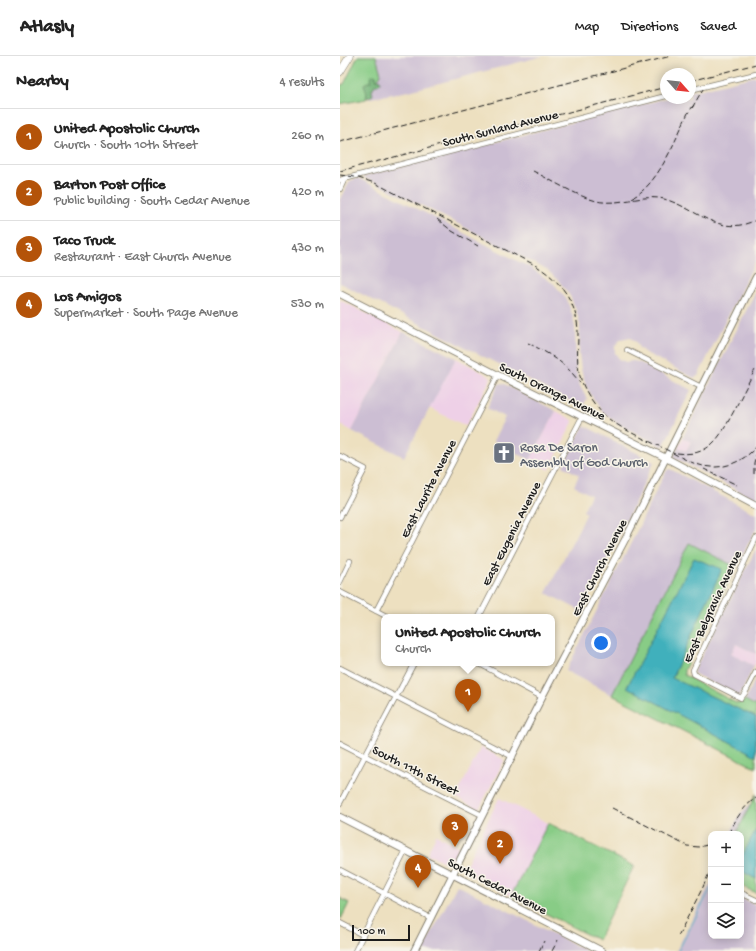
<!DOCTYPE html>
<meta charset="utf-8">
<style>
:root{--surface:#fff;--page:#f2f2f2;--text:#222;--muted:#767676;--line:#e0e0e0;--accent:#b45309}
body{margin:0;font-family:"Gochi Hand",sans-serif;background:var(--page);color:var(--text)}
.controls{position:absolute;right:12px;bottom:12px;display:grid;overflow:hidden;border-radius:8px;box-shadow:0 2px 10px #0003}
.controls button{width:36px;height:36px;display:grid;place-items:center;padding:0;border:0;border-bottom:1px solid var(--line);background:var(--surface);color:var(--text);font:20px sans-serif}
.compass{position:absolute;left:320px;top:12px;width:36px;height:36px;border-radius:50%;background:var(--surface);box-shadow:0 2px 10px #0003;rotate:117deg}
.scale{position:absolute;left:12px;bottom:10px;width:58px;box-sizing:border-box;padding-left:4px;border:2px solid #1c1c1c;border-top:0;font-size:11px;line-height:14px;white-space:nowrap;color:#1c1c1c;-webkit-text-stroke:3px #f7f3e8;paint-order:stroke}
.you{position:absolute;left:261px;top:587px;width:14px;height:14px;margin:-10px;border:3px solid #fff;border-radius:50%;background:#1a73e8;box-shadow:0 0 0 6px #1a73e833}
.badge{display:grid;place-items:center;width:26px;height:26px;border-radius:50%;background:var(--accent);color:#fff;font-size:13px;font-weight:700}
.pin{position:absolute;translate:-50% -33px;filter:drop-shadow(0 1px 2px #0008)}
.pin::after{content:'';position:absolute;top:21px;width:14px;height:12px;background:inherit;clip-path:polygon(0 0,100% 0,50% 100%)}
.popup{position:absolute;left:41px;top:558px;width:174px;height:52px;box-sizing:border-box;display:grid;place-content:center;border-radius:8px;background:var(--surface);filter:drop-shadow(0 1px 3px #0005);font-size:13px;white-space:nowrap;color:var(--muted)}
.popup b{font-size:15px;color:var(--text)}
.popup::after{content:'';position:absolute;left:50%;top:100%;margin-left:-8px;border:8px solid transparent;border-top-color:var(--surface)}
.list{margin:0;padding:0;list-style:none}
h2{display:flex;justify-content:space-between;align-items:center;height:52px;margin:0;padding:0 16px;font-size:17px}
h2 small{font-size:13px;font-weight:400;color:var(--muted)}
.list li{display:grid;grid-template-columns:26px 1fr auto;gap:12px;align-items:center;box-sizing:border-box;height:56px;padding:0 16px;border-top:1px solid var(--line)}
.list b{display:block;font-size:15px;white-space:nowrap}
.list p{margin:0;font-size:13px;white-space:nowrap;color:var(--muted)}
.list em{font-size:13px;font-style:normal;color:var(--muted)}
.icon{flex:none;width:22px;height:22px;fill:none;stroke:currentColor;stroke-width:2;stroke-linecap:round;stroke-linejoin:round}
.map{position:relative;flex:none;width:416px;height:895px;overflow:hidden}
header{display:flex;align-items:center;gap:24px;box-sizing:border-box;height:56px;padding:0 20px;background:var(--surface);border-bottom:1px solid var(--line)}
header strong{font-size:19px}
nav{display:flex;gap:22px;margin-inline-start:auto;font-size:14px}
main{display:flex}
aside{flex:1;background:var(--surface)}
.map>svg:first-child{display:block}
.built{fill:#eed0e7}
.industrial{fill:#ccbed3}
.green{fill:#88cc86;stroke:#527451}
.forest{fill:#6eb073;stroke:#456648}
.water{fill:#41b0bc;stroke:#2e666c}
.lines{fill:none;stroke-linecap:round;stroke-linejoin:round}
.stream{stroke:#41b0bc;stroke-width:1}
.street-casing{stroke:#847e6e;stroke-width:6}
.secondary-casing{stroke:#847e6e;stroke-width:8}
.primary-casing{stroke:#847e6e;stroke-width:8}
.street{stroke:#fff;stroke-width:4.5}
.secondary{stroke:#fff;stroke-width:6}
.primary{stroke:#fff;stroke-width:7}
.rail{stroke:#1c1c1c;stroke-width:1;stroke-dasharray:6 3;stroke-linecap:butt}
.labels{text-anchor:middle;stroke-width:3;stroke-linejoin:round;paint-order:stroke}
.street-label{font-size:13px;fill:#1c1c1c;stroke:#f7f3e8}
.worship-label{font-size:13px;fill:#5b616d;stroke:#f7f3e8;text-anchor:start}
</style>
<header>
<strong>Atlasly</strong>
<nav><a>Map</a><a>Directions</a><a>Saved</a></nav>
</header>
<main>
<aside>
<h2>Nearby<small>4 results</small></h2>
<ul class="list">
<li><span class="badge">1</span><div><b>United Apostolic Church</b><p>Church · South 10th Street</p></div><em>260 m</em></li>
<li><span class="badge">2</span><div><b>Barton Post Office</b><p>Public building · South Cedar Avenue</p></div><em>420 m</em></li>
<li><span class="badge">3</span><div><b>Taco Truck</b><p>Restaurant · East Church Avenue</p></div><em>430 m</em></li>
<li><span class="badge">4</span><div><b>Los Amigos</b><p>Supermarket · South Page Avenue</p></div><em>530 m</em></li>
</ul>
</aside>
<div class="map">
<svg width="416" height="895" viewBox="0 0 416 895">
<rect width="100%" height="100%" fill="#f7f3e8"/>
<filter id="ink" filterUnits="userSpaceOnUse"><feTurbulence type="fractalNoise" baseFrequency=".025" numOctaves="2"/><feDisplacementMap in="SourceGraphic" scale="8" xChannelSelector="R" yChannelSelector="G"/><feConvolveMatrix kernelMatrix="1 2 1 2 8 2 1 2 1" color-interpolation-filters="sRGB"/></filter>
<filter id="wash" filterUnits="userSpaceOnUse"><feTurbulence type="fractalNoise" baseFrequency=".012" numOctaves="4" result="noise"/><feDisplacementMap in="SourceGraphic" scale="16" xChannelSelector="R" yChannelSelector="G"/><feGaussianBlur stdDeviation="0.9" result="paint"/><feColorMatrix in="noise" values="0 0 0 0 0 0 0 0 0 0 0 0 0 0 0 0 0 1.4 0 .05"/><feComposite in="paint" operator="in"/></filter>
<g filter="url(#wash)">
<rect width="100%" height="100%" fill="#ede0c0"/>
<path class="built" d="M0,244L63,276L12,375L0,368Z
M116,302L149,320L151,322L126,370L89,352Z
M216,355L233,364V366L209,414L190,404Z
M343,381L351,385L346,395L338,391Z
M396,588L416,598V606L414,610L391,598Z
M141,691L163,703L164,705L141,749L138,753L116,741Z
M159,742L208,767L171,840L123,815Z
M96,779L119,791L109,808L87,798Z"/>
<path class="industrial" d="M36,0H203L69,35L26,43L41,18Z
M416,20V204L358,320L354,322L304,296L299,292L296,286L290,281L281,283L275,290V297L280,304L286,306L293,305L299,306L351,334L323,391L277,367L261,354L253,342L246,330L241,313L239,298L240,269L236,254L230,240L218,224L207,214L194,207L83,150L23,121L27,119L327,42H350V36Z
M18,122L191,212L214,228L227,244L233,261L235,272L236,314L240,330L247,343L242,351L0,227V145L10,125Z
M416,235V444L333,401L338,391L346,395L351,386L343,381Z
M63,276L116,302L64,401L12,375Z
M162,327L216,355L190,404L153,385L165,361L147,352L159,328Z
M245,370L314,406L282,474L241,555L206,537L247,457L243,455L251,439L234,430L239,419L223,410L243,371Z
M330,413L416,458V473L396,511L349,487L272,639L226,615L292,485L319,429L327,414Z
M416,493V598L396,588L391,598L414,610L399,641L353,617Z
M416,622V650L405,644Z
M413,745L396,778H390L401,757Z
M371,826V880H401V842L416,849V895H336Z
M117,829L247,895H82Z"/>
<path class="green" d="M18,0H36L41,18L26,43L0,48V29L4,28Z
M349,487L396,511L344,614V619L396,647H401L405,644L416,650V712L272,639Z
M416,738L415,746H416V837L401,830V778H396Z
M208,767L294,810L258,884L171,840Z
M0,842L9,847L1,863L0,862Z"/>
<path class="forest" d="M34,19L36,20V23H39L41,26L38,29H35L32,34L33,39L28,42L26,41C28,37 25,33 24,28L28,26H31L30,23L31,20Z"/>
<path class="water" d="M354,502L382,513L332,622L416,661V700L287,631Z
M416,773V823L401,815V802Z"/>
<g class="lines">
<path class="stream" d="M338,895L371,832"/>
</g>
</g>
<g filter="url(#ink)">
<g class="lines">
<g class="street-casing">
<path id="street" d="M350,34L416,18
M0,124L326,40
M0,133L5,122
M287,294L361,331
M0,400L25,413L0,461
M416,482L353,614L354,618L401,642L405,637L416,616
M0,526L10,505
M0,536L48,561
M36,555L158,319
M139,561L242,361
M138,607L202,641
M0,612L173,701
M0,687L142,759
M0,747L74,607
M0,814L91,862
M401,837L416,844
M0,867L23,879
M15,895L66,794"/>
</g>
<g class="secondary-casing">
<path id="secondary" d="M0,238L158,319L326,402L416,450
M0,761L262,895
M74,895L202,641L288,478L416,221"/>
</g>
<g class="primary-casing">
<path id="primary" d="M0,16L10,0"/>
</g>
<use href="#street" class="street"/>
<use href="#secondary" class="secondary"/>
<use href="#primary" class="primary"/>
<path class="rail" d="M350,25L416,8
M352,52L363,33
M0,86L331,0
M0,115L326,31
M193,115C211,124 245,145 263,146C284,148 304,138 324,143C357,152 378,182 416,164
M0,119L15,121L35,127L193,208C219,223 237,244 238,276C238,301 234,316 249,340C255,349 261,357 269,363C285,375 305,383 323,392C338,399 353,410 371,411C388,412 405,404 416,391
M292,142C319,128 335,84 348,57L354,49
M97,163L112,175L138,190
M188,287C210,298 226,307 240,327
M337,397C371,402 381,379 395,353C402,339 409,325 416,312
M364,413L397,429
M414,418V407L416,399
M272,752L347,790L359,791L371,788
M388,778C396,764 402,751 416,742
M338,880L363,831L371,813
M199,895L204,885
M212,895L218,884"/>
</g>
</g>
<defs>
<g id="church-square" transform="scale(1.15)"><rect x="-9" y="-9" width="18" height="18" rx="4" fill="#6b7280" stroke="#f7f3e8"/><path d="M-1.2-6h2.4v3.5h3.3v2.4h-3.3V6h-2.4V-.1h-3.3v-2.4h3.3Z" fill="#fff"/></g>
</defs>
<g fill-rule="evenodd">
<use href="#church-square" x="164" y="397"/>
</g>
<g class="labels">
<g class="street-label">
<text transform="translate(160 71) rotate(-14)" y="5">South Sunland Avenue</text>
<text transform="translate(213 334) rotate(26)" y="5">South Orange Avenue</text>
<text transform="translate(87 432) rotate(-63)" y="5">East Laurite Avenue</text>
<text transform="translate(170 477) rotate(-63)" y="5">East Eugenia Avenue</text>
<text transform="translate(258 511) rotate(-63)" y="5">East Church Avenue</text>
<text transform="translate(371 550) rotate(-65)" y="5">East Belgravia Avenue</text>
<text transform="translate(76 713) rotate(27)" y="5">South 11th Street</text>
<text transform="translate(158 829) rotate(27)" y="5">South Cedar Avenue</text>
</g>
<g class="worship-label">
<text x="180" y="395">Rosa De Saron<tspan x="180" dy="15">Assembly of God Church</tspan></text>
</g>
</g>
</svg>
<div class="controls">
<button>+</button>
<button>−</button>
<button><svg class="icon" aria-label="layers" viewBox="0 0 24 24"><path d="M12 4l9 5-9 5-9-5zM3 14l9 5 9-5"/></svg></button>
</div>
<svg class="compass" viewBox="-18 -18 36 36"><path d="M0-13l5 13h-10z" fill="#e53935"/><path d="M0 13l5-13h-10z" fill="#767676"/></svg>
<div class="scale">100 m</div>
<div class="you"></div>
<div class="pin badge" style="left:128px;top:656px">1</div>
<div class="popup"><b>United Apostolic Church</b>Church</div>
<div class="pin badge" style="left:160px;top:808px">2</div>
<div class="pin badge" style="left:115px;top:791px">3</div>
<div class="pin badge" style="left:78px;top:832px">4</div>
</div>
</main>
